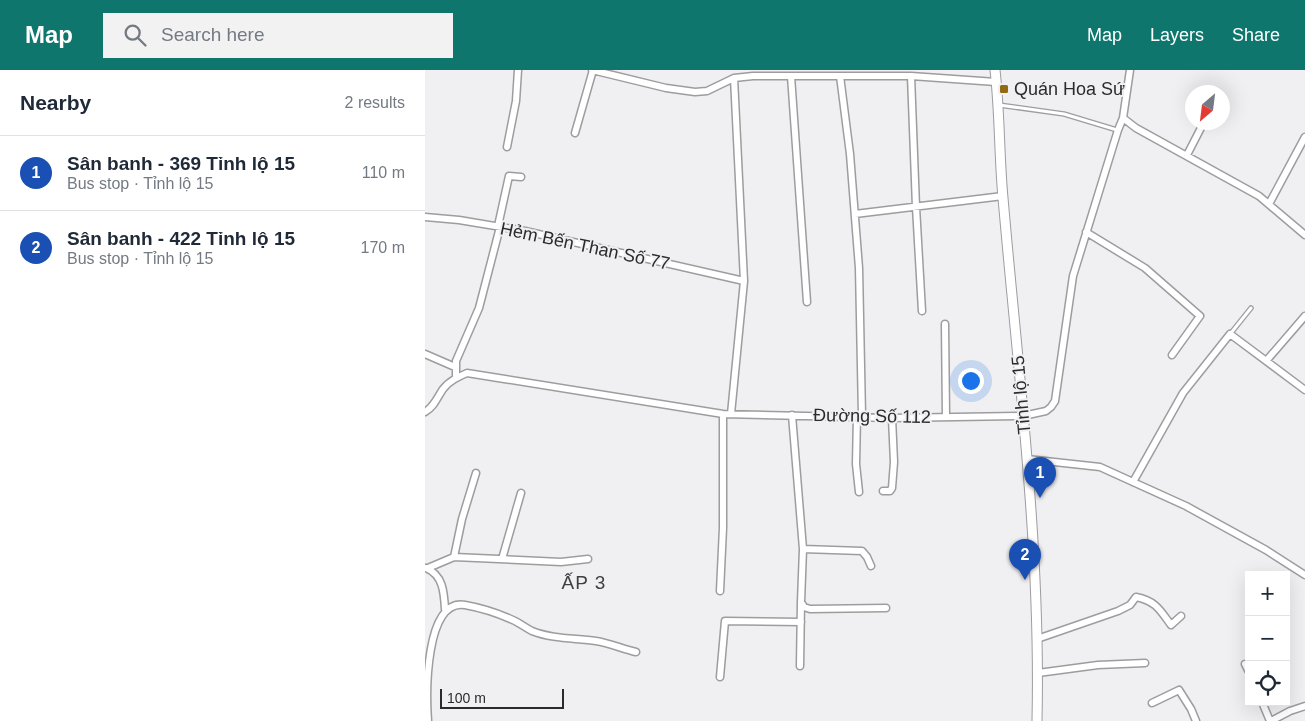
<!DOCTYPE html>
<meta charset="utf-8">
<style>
:root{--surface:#fff;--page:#f2f2f3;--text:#1f2937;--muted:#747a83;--line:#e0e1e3;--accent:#0f766e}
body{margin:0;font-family:Helvetica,sans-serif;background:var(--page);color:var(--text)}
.controls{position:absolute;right:15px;bottom:15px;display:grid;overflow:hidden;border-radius:0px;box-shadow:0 5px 20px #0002}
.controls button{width:45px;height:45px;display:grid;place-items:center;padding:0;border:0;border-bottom:1px solid var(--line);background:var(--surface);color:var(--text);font:25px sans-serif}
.compass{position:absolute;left:760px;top:15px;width:45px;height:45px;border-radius:50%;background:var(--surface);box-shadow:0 5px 20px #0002;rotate:208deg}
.scale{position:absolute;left:15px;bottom:12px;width:124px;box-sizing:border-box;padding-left:5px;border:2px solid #2b2b2c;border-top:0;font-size:14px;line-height:18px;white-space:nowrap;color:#2b2b2c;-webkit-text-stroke:4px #f0eff2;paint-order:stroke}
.you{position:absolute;left:545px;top:310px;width:18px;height:18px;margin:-12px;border:4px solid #fff;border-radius:50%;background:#1a73e8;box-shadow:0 0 0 8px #1a73e833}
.badge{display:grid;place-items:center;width:32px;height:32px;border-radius:50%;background:var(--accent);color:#fff;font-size:16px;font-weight:700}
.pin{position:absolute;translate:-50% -41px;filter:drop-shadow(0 1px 2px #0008)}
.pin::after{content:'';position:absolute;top:26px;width:18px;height:15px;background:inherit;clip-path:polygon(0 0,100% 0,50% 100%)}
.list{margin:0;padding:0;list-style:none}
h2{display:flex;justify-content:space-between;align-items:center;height:65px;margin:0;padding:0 20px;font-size:21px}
h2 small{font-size:16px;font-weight:400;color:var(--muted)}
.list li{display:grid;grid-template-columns:32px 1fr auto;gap:15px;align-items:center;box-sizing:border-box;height:75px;padding:0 20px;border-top:1px solid var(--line)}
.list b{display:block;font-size:19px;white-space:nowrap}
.list p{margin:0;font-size:16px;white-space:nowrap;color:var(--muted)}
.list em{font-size:16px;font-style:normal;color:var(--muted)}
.icon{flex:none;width:28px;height:28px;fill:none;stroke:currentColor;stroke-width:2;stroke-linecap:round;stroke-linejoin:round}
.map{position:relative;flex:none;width:880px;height:651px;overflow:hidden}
header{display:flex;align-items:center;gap:30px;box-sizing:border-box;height:70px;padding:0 25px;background:var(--accent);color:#fff}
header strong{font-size:24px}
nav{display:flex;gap:28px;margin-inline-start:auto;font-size:18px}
.search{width:350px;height:45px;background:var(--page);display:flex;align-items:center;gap:12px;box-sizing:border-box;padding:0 18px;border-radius:0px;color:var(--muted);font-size:19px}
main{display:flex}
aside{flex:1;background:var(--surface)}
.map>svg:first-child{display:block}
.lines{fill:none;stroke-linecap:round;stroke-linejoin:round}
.lane-casing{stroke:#9e9c9f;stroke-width:5.5}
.street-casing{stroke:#9e9c9f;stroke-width:9}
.secondary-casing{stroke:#9e9c9f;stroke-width:11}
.lane{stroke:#fff;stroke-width:3}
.street{stroke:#fff;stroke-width:6}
.secondary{stroke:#fff;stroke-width:9}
.poi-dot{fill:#926a12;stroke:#f0eff2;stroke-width:2}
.labels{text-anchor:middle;stroke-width:4;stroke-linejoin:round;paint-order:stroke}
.poi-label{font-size:18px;fill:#2b2b2c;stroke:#f0eff2;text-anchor:start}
.street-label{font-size:18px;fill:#2b2b2c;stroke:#f0eff2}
.neighbourhood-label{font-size:19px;letter-spacing:1px;fill:#3f3e40;stroke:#f0eff2}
</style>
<header>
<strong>Map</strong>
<div class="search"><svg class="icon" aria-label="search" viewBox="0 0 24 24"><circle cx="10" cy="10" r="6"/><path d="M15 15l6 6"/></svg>Search here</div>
<nav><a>Map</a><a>Layers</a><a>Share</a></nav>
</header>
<main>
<aside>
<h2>Nearby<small>2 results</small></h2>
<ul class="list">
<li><span class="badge" style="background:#1a4fb4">1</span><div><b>Sân banh - 369 Tỉnh lộ 15</b><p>Bus stop · Tỉnh lộ 15</p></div><em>110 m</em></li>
<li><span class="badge" style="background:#1a4fb4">2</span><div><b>Sân banh - 422 Tỉnh lộ 15</b><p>Bus stop · Tỉnh lộ 15</p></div><em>170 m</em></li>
</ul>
</aside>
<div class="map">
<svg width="880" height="651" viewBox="0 0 880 651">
<rect width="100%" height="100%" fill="#f0eff2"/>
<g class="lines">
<g class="lane-casing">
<path id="lane" d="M574,35L639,44L692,60
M806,263L826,238"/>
</g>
<g class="street-casing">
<path id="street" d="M167,0L241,18L270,22L282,21L309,8L328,6H486L571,12
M705,0L698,48L711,58L834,126L880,165
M366,6L382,232
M415,6L425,84L434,198L437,346
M486,6L491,137L497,241
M150,63L168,0
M82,77L91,31L93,0
M762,85L779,52
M844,134L880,67
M430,144L578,126
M0,147L34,150L100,161L319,211
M73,156L84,106L96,107
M661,162L720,198L775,246L747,285
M520,254L521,347
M0,284L30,297
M842,290L880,246
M31,307V291L54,238L75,157
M0,342C9,337 12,328 18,319C24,311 33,307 42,303L298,344L467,348L598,346L621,341L626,337L630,331L648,206L693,60L698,48
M306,344L319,211L309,8
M367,345L378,479L376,532L379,537L385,539L461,538
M432,346L431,394L434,422
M602,389L675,397L761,436L841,480L880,505
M708,412L758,323L805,264L880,320
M458,421H465L467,418L469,392L467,348
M378,479L437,481L442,487L446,496
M29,487L37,449L51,403
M77,489L96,423
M1,498C18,505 19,522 20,539
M3,498L29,487L136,492L163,489
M295,521L298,458V344
M612,569L693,541L705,535L711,527C731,531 735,540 746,555L756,546
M820,594L824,602
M375,596L376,532
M613,603L673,595L720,593
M295,607L300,551L376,552
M837,632L845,651
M727,633L754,620L766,639L771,651
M3,651C1,623 0,528 40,535C57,538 75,544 90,551C96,554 101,558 107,561C127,569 149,568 171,571C184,573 198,579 211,582
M846,651L865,641L880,636"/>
</g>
<g class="secondary-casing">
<path id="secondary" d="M570,0C575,43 574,85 578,128C593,302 616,476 612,651"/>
</g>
<use href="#lane" class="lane"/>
<use href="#street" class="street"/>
<use href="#secondary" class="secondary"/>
</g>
<rect class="poi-dot" x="574" y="14" width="10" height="10" rx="2.5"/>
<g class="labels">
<g class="poi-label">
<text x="589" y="25">Quán Hoa Sứ</text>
</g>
<g class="street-label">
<text transform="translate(160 176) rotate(12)" y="6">Hẻm Bến Than Số 77</text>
<text transform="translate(596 325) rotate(-95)" y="6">Tỉnh lộ 15</text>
<text transform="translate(447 346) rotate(1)" y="6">Đường Số 112</text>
</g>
<g class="neighbourhood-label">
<text x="159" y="519">ẤP 3</text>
</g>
</g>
</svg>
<div class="controls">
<button>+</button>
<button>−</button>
<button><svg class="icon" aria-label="locate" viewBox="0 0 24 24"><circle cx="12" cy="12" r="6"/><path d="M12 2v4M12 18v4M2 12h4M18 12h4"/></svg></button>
</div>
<svg class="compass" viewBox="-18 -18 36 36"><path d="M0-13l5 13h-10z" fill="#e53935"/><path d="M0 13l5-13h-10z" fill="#747a83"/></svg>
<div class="scale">100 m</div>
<div class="you"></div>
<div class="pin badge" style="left:615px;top:428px;background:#1a4fb4">1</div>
<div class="pin badge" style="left:600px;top:510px;background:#1a4fb4">2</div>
</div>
</main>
